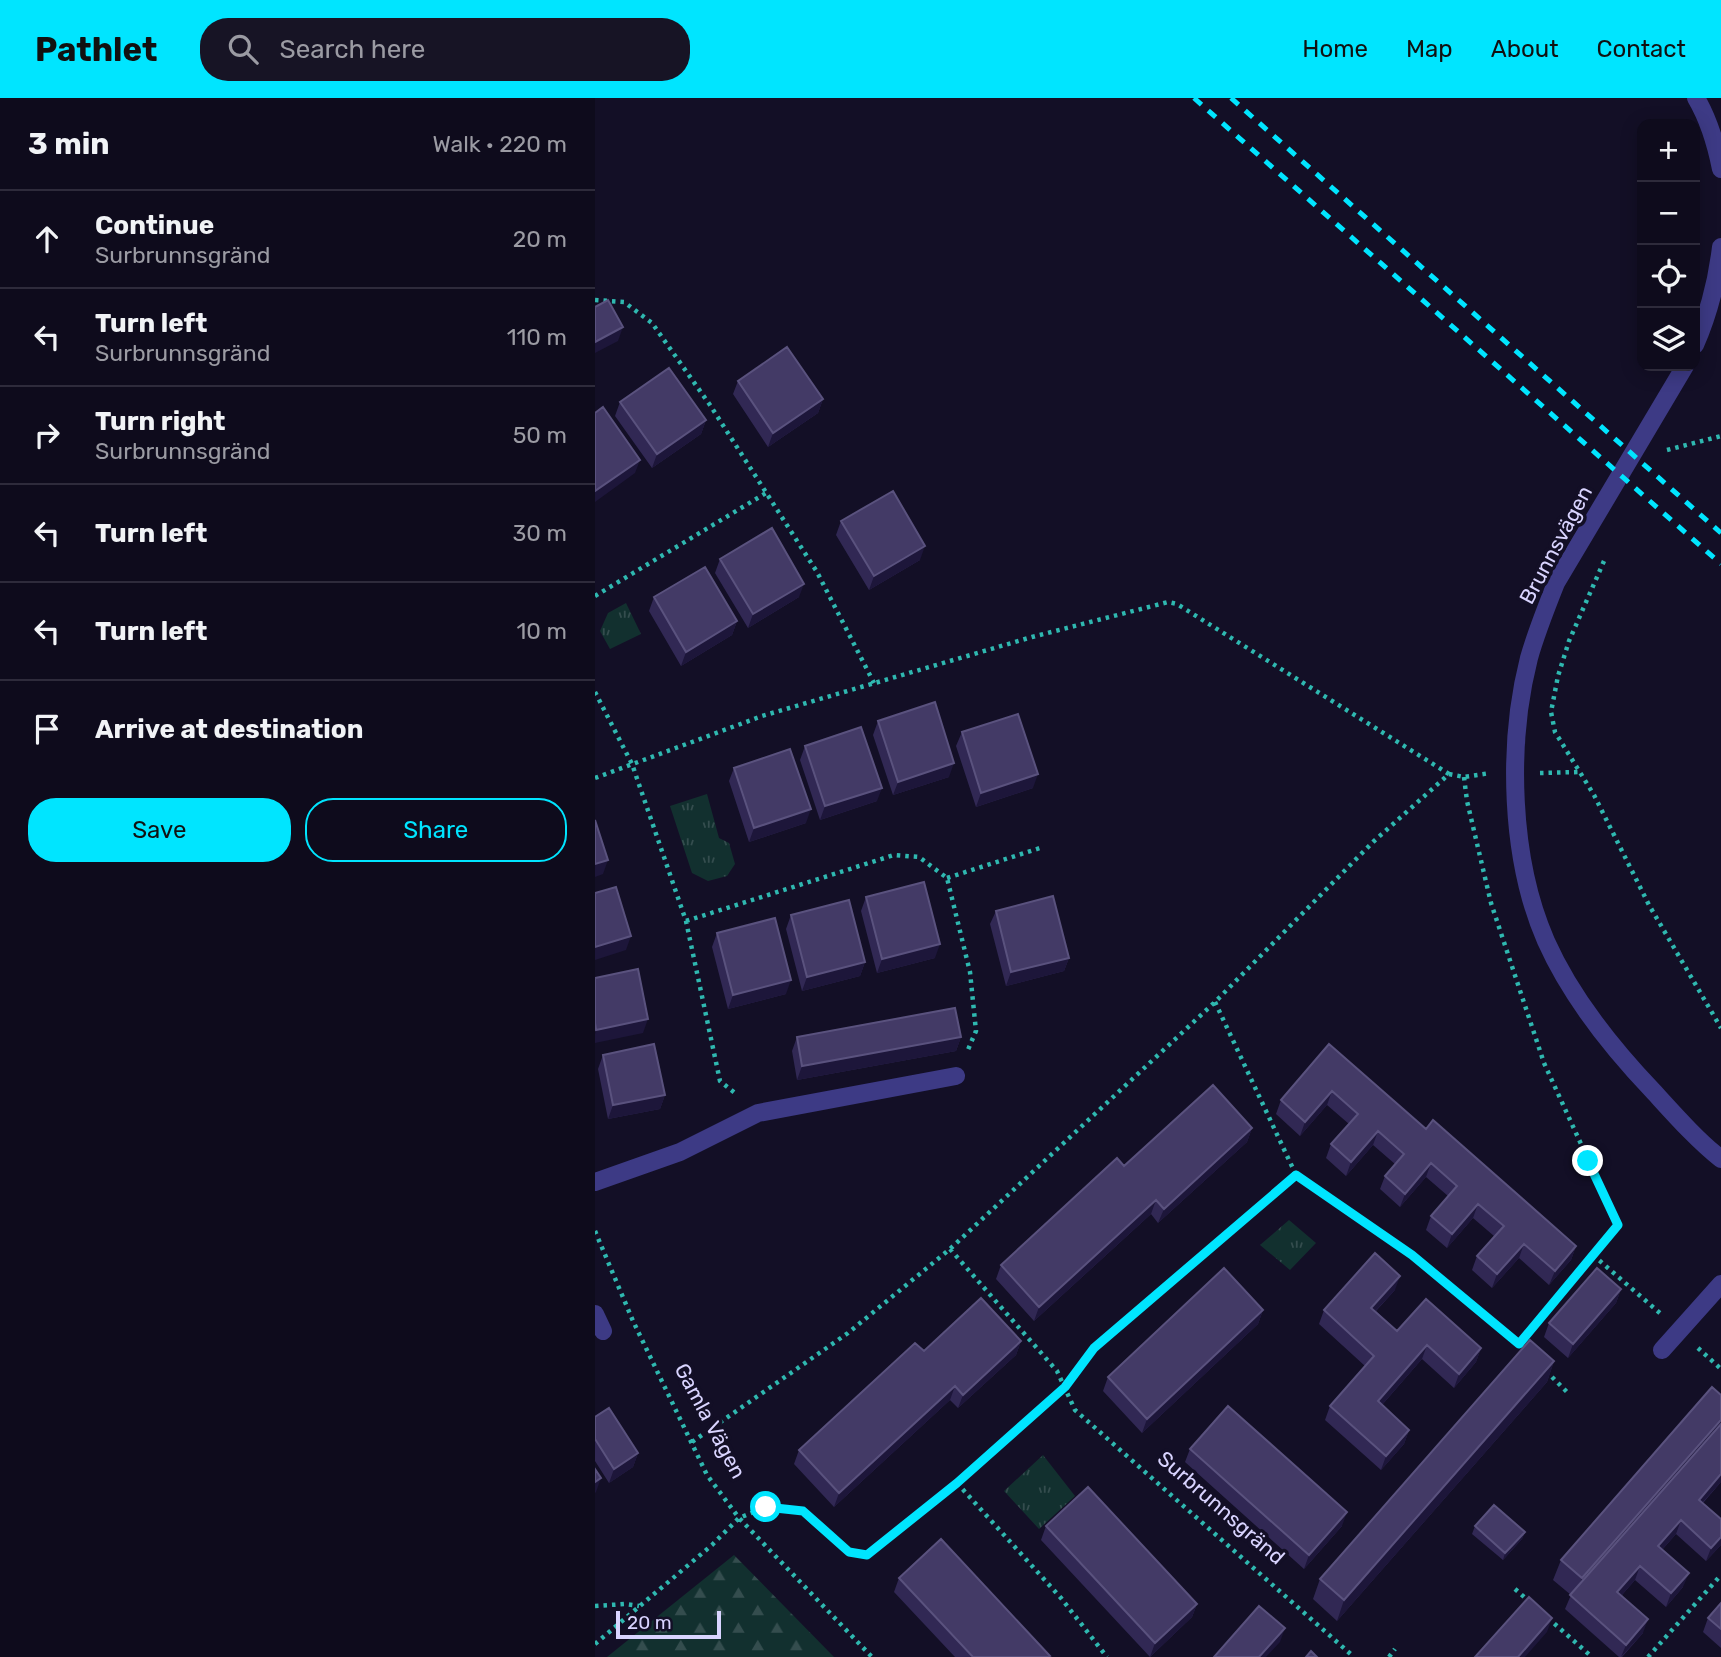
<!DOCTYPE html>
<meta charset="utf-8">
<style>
:root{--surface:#0e0b1c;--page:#171425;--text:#f1f3f6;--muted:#9b9ba3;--line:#2e2b3b;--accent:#00e5ff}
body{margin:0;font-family:Rubik,sans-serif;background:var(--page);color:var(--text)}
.controls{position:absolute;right:21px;top:21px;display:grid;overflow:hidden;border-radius:14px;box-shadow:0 4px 18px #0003}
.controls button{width:63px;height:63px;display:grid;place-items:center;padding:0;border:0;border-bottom:2px solid var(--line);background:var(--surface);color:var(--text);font:35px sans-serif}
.scale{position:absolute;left:21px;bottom:18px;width:105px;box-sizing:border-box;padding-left:7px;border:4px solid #d9d4ff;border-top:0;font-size:19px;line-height:24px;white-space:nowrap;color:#d9d4ff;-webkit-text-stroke:5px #130f26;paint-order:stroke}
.stop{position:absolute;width:21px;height:21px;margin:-16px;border:5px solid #00e5ff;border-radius:50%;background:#fff}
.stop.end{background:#00e5ff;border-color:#fff;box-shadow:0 2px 7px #0008}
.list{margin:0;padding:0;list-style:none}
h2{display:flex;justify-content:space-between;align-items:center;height:91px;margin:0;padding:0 28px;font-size:30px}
h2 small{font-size:23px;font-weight:400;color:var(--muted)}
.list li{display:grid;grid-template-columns:46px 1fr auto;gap:21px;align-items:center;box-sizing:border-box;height:98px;padding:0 28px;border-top:2px solid var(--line)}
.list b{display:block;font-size:26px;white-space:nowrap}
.list p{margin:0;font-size:23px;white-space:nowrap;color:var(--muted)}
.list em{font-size:23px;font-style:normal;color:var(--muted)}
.actions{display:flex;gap:14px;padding:21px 28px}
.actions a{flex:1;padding:16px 0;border:2px solid var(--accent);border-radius:28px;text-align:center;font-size:24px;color:var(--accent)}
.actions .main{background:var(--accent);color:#111}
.icon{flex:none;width:38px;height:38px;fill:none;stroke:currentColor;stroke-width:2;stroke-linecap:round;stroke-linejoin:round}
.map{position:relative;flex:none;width:1126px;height:1559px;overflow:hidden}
header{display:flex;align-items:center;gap:42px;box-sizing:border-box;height:98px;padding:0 35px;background:var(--accent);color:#111}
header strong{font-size:33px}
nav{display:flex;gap:38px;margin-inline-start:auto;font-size:24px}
.search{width:490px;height:63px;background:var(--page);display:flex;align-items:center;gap:18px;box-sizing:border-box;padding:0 24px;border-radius:28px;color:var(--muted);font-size:26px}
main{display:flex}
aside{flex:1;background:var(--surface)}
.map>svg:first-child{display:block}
.forest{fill:url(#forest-firs)}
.park{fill:url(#park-tufts)}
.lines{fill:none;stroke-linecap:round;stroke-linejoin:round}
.path{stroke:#2fb8b0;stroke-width:4.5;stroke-dasharray:3.5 5;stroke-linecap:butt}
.service{stroke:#3d3a85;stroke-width:18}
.minor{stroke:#3d3a85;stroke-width:18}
.tertiary{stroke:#3d3a85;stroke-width:18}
.rail{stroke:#00e5ff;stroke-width:5;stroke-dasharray:10 9;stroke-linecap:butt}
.wall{fill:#312854}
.shaded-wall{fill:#1d163a}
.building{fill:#433a66;stroke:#5a527e;stroke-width:2}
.route{stroke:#00e5ff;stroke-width:9}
.labels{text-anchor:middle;stroke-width:7;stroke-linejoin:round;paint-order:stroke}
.street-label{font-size:21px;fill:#d9d4ff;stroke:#130f26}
</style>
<header>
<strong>Pathlet</strong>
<div class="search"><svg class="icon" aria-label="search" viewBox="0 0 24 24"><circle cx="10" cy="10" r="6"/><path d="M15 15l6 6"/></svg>Search here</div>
<nav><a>Home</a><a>Map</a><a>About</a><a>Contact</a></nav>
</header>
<main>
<aside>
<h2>3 min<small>Walk · 220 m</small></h2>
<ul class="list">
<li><svg class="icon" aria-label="ahead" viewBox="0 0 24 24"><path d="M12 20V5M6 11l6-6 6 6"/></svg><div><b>Continue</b><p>Surbrunnsgränd</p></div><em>20 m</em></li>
<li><svg class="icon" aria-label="left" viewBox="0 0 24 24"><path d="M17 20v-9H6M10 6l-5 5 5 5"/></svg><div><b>Turn left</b><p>Surbrunnsgränd</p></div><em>110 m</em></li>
<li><svg class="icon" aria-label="right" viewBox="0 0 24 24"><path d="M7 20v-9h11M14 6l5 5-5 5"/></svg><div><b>Turn right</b><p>Surbrunnsgränd</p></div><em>50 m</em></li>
<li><svg class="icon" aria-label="left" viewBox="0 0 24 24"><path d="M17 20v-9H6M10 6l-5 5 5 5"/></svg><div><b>Turn left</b></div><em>30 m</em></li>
<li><svg class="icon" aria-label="left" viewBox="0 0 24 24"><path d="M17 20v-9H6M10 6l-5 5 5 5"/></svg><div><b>Turn left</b></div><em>10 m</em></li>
<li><svg class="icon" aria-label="arrive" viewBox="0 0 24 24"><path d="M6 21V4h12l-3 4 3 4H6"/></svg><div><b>Arrive at destination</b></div></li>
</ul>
<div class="actions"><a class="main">Save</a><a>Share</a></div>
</aside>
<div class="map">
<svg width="1126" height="1559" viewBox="0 0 1126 1559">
<defs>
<pattern id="forest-firs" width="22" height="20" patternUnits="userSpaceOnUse" patternTransform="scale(1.75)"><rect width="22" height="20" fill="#12302f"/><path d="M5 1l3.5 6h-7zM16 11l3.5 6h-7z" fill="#344d4e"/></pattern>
<pattern id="park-tufts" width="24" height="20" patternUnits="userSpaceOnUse" patternTransform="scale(1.75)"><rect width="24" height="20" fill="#12302f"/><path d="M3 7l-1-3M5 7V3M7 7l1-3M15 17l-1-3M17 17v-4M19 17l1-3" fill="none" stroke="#344d4e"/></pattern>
</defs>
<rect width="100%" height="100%" fill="#130f26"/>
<path class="forest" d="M139,1457L239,1559H12Z"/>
<path class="park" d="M31,505L46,536L15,551L5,533L13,515Z
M112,696L124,740L134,745L140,766L132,778L113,783L97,775L75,708Z
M694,1122L721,1145L695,1172L665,1147Z
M448,1357L480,1398L444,1431L409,1393Z"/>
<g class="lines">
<path class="path" d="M0,202L29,204L57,225L115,307L222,474L279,585
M1072,352L1126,338
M1009,463L974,543L963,578L956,614L960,634L999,697L1054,807L1126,930
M0,498L171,395
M0,594L37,666L91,823L125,983L141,996
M945,675L985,674
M869,679L872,703L896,805L949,965L1023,1127L924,1246
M0,680L167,618L437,539L573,504L582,506L854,676
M352,780L445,750
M91,823L299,757L324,759L352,780L375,874L381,933L372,954
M620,904L701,1077L817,1157L925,1247
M0,1133L38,1223L112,1377L144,1420L277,1559
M355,1151L462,1273L480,1312L759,1559
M998,1157L1066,1216
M1103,1250L1126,1271
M951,1273L973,1295
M97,1344L253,1235L355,1151L620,904L778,744L854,676L869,679L895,675
M362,1385L466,1500L512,1559
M920,1491L936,1505
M0,1508L30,1506L44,1508
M953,1520L997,1559
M0,1546L117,1447L144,1420L171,1409L208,1413L254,1454L272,1456L362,1385L470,1289L499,1250L701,1077
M794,1559L800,1551
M1053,1559L1126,1477"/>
<path class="service" d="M0,1084L85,1054L163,1015L361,978"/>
<path class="minor" d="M0,1216L8,1233
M1067,1252L1126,1186"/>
<path class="tertiary" d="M1101,0C1114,22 1121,46 1126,71
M1100,247C1114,215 1122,183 1126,149
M1090,268L961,485C951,510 941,535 934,560C912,646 915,761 951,843C976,899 1016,949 1058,993C1080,1017 1101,1041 1126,1061"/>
<path class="rail" d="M599,0L1126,466
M636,0L1126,435"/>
</g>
<path class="wall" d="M143,283L228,301L223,315L173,349L138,296Z
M25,304L111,322L106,336L57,370L20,318Z
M246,423L325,462L274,492L241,437Z
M125,461L204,499L153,530L120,475Z
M59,499L142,523L137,537L86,568L54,513Z
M283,623L354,679L298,697L278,637Z
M367,634L438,690L381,709L361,648Z
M210,648L282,703L225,722L205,662Z
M139,670L211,725L154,744L134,683Z
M271,799L340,860L282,875L266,813Z
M401,813L474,860L469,873L411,888L395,826Z
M196,817L270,864L265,878L207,893L191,831Z
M122,835L191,896L133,911L117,849Z
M202,939H366L361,953L202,982L197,953Z
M734,946L831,1031L981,1148L976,1162L954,1187L924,1160L897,1190L877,1172L882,1158L899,1138L878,1120L852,1150L831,1132L836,1118L853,1098L831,1079L805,1109L785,1091L790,1078L800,1066L778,1047L751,1078L731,1060L736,1046L754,1026L732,1007L705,1038L681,1016L686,1002Z
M8,957L70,997L65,1011L13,1021L3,971Z
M657,1030L652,1044L563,1125L556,1116L439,1223L401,1181L406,1167L529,1068Z
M1026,1191L1021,1205L973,1260L949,1239L954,1225Z
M800,1192L781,1213L802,1233L886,1250L881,1264L859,1290L827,1261L787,1307L814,1332L809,1346L786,1372L730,1322L735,1308L770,1268L724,1226L729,1212Z
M668,1212L663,1226L547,1335L508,1293L513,1279Z
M426,1243L421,1257L363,1310L355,1302L239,1409L199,1366L204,1352L329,1253Z
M959,1263L952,1284L742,1523L718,1501L725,1481Z
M0,1319L43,1355L38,1369L14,1385L0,1363Z
M595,1351L747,1428L709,1471L590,1364Z
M1126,1384L1108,1405L1126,1421V1447L1111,1463L1081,1436L1067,1452L1088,1489L1071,1509L1040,1482L1027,1497L1048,1535L1027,1559H1024L970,1511L976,1497L958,1482L966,1462Z
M451,1428L602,1506L597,1519L555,1559L446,1442Z
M880,1428L930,1434L927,1441L908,1462L877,1436Z
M304,1480L455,1558L454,1559H360L299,1494Z
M1126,1505V1550L1108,1534L1113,1520Z"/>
<path class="shaded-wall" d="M28,229L23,243L0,255V244Z
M228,301L223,315L173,349L178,335Z
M111,322L106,336L57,370L62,356Z
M45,362L40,375L0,404V393Z
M330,448L325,462L274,492L279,478Z
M209,486L204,499L153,530L158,516Z
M142,523L137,537L86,568L91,554Z
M359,665L354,679L298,697L303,684Z
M443,676L438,690L381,709L386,695Z
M287,690L282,703L225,722L230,708Z
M216,711L211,725L154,744L159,730Z
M13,762L8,776L0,779V766Z
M36,838L31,852L0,862V849Z
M345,846L340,860L282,875L287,861Z
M474,860L469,873L411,888L416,874Z
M270,864L265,878L207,893L212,879Z
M196,882L191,896L133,911L138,897Z
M53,921L48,935L0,945V936L1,932Z
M366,939L361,953L202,982L207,968Z
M737,993L732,1007L705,1038L710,1024Z
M70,997L65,1011L13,1021L18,1007Z
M657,1030L652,1044L563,1125L569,1111Z
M783,1033L778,1047L751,1078L756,1064Z
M836,1065L831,1079L805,1109L810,1096Z
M561,1102L556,1116L439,1223L444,1209Z
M883,1106L878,1120L852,1150L857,1136Z
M929,1146L924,1160L897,1190L902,1176Z
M981,1148L976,1162L954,1187L960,1173Z
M805,1178L800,1192L771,1223L776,1210Z
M1026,1191L1021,1205L973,1260L978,1246Z
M668,1212L663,1226L547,1335L552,1321Z
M426,1243L421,1257L363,1310L368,1297Z
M832,1247L827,1261L778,1317L783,1303Z
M886,1250L881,1264L859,1290L864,1276Z
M959,1263L952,1284L742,1523L749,1502Z
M360,1288L355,1302L239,1409L244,1395Z
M1126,1322V1334L979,1500L987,1480Z
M814,1332L809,1346L786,1372L791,1358Z
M43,1355L38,1369L14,1385L19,1371Z
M1126,1376V1384L1098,1415L1104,1402Z
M6,1380L1,1394L0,1395V1384Z
M752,1414L747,1428L709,1471L714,1457Z
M1086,1422L1081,1436L1058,1462L1063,1448Z
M930,1434L927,1441L908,1462L910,1455Z
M1126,1439V1447L1111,1463L1116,1450Z
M1045,1468L1040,1482L1017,1508L1022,1494Z
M1094,1475L1088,1489L1071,1509L1076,1495Z
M602,1506L597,1519L555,1559L560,1545Z
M957,1520L952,1534L930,1559H923Z
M1053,1521L1048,1535L1026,1559L1031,1547Z
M690,1530L685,1544L671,1559H664Z"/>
<path class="building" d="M13,202L28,229L0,244V209Z
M192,249L228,301L178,335L143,283Z
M74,270L111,322L62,356L25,304Z
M8,309L45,362L0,393V315Z
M298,393L330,448L279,478L246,423Z
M177,430L209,486L158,516L125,461Z
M110,469L142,523L91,554L59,499Z
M340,604L359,665L303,684L283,623Z
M423,616L443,676L386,695L367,634Z
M266,629L287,690L230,708L210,648Z
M195,651L216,711L159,730L139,670Z
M0,722L13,762L0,766Z
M329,784L345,846L287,861L271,799Z
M21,789L36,838L0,849V795Z
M458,798L474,860L416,874L401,813Z
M254,802L270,864L212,879L196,817Z
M180,820L196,882L138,897L122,835Z
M43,871L53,921L1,932L0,925V880Z
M360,910L366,939L207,968L202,939Z
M59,946L70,997L18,1007L8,957Z
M734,946L831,1031L838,1022L981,1148L960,1173L929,1146L902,1176L882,1158L909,1128L883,1106L857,1136L836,1118L862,1088L836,1065L810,1096L790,1078L809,1056L783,1033L756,1064L736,1046L763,1016L737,993L710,1024L686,1002Z
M618,987L657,1030L569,1111L561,1102L444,1209L406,1167L522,1060L529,1068Z
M780,1155L805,1178L776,1210L802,1233L831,1201L886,1250L864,1276L832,1247L783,1303L814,1332L791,1358L735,1308L779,1258L729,1212Z
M629,1170L668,1212L552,1321L513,1279Z
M1002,1170L1026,1191L978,1246L954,1225Z
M386,1200L426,1243L368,1297L360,1288L244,1395L204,1352L320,1245L329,1253Z
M935,1242L959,1263L749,1502L725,1481Z
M1117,1289L1126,1297V1322L987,1480L966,1462Z
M633,1308L752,1414L714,1457L595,1351Z
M14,1310L43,1355L19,1371L0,1341V1319Z
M1126,1326V1376L1104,1402L1126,1421V1439L1116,1450L1086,1422L1063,1448L1094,1475L1076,1495L1045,1468L1022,1494L1053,1521L1031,1547L975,1497Z
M0,1371L6,1380L0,1384Z
M493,1389L602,1506L560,1545L451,1428Z
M899,1407L930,1434L910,1455L880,1428Z
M346,1441L455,1558L453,1559H378L304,1480Z
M934,1499L957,1520L923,1559H880Z
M1126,1505V1531L1113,1520Z
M664,1508L690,1530L664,1559H619Z
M716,1553L722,1559H711Z"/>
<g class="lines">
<path class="route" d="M171,1409L208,1413L254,1454L272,1457L362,1385L470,1289L499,1250L701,1077L817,1157L924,1246L1023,1127L993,1063"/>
</g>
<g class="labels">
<g class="street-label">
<text transform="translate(961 447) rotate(-62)" y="7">Brunnsvägen</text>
<text transform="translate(115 1323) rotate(62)" y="7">Gamla Vägen</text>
<text transform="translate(626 1410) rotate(41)" y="7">Surbrunnsgränd</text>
</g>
</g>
</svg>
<div class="controls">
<button>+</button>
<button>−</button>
<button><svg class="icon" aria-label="locate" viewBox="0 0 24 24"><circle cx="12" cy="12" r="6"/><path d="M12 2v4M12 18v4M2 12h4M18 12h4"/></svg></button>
<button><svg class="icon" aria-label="layers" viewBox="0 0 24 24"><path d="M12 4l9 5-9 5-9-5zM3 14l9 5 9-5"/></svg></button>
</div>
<div class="scale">20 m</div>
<div class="stop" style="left:171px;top:1409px"></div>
<div class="stop end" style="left:993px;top:1063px"></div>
</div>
</main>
